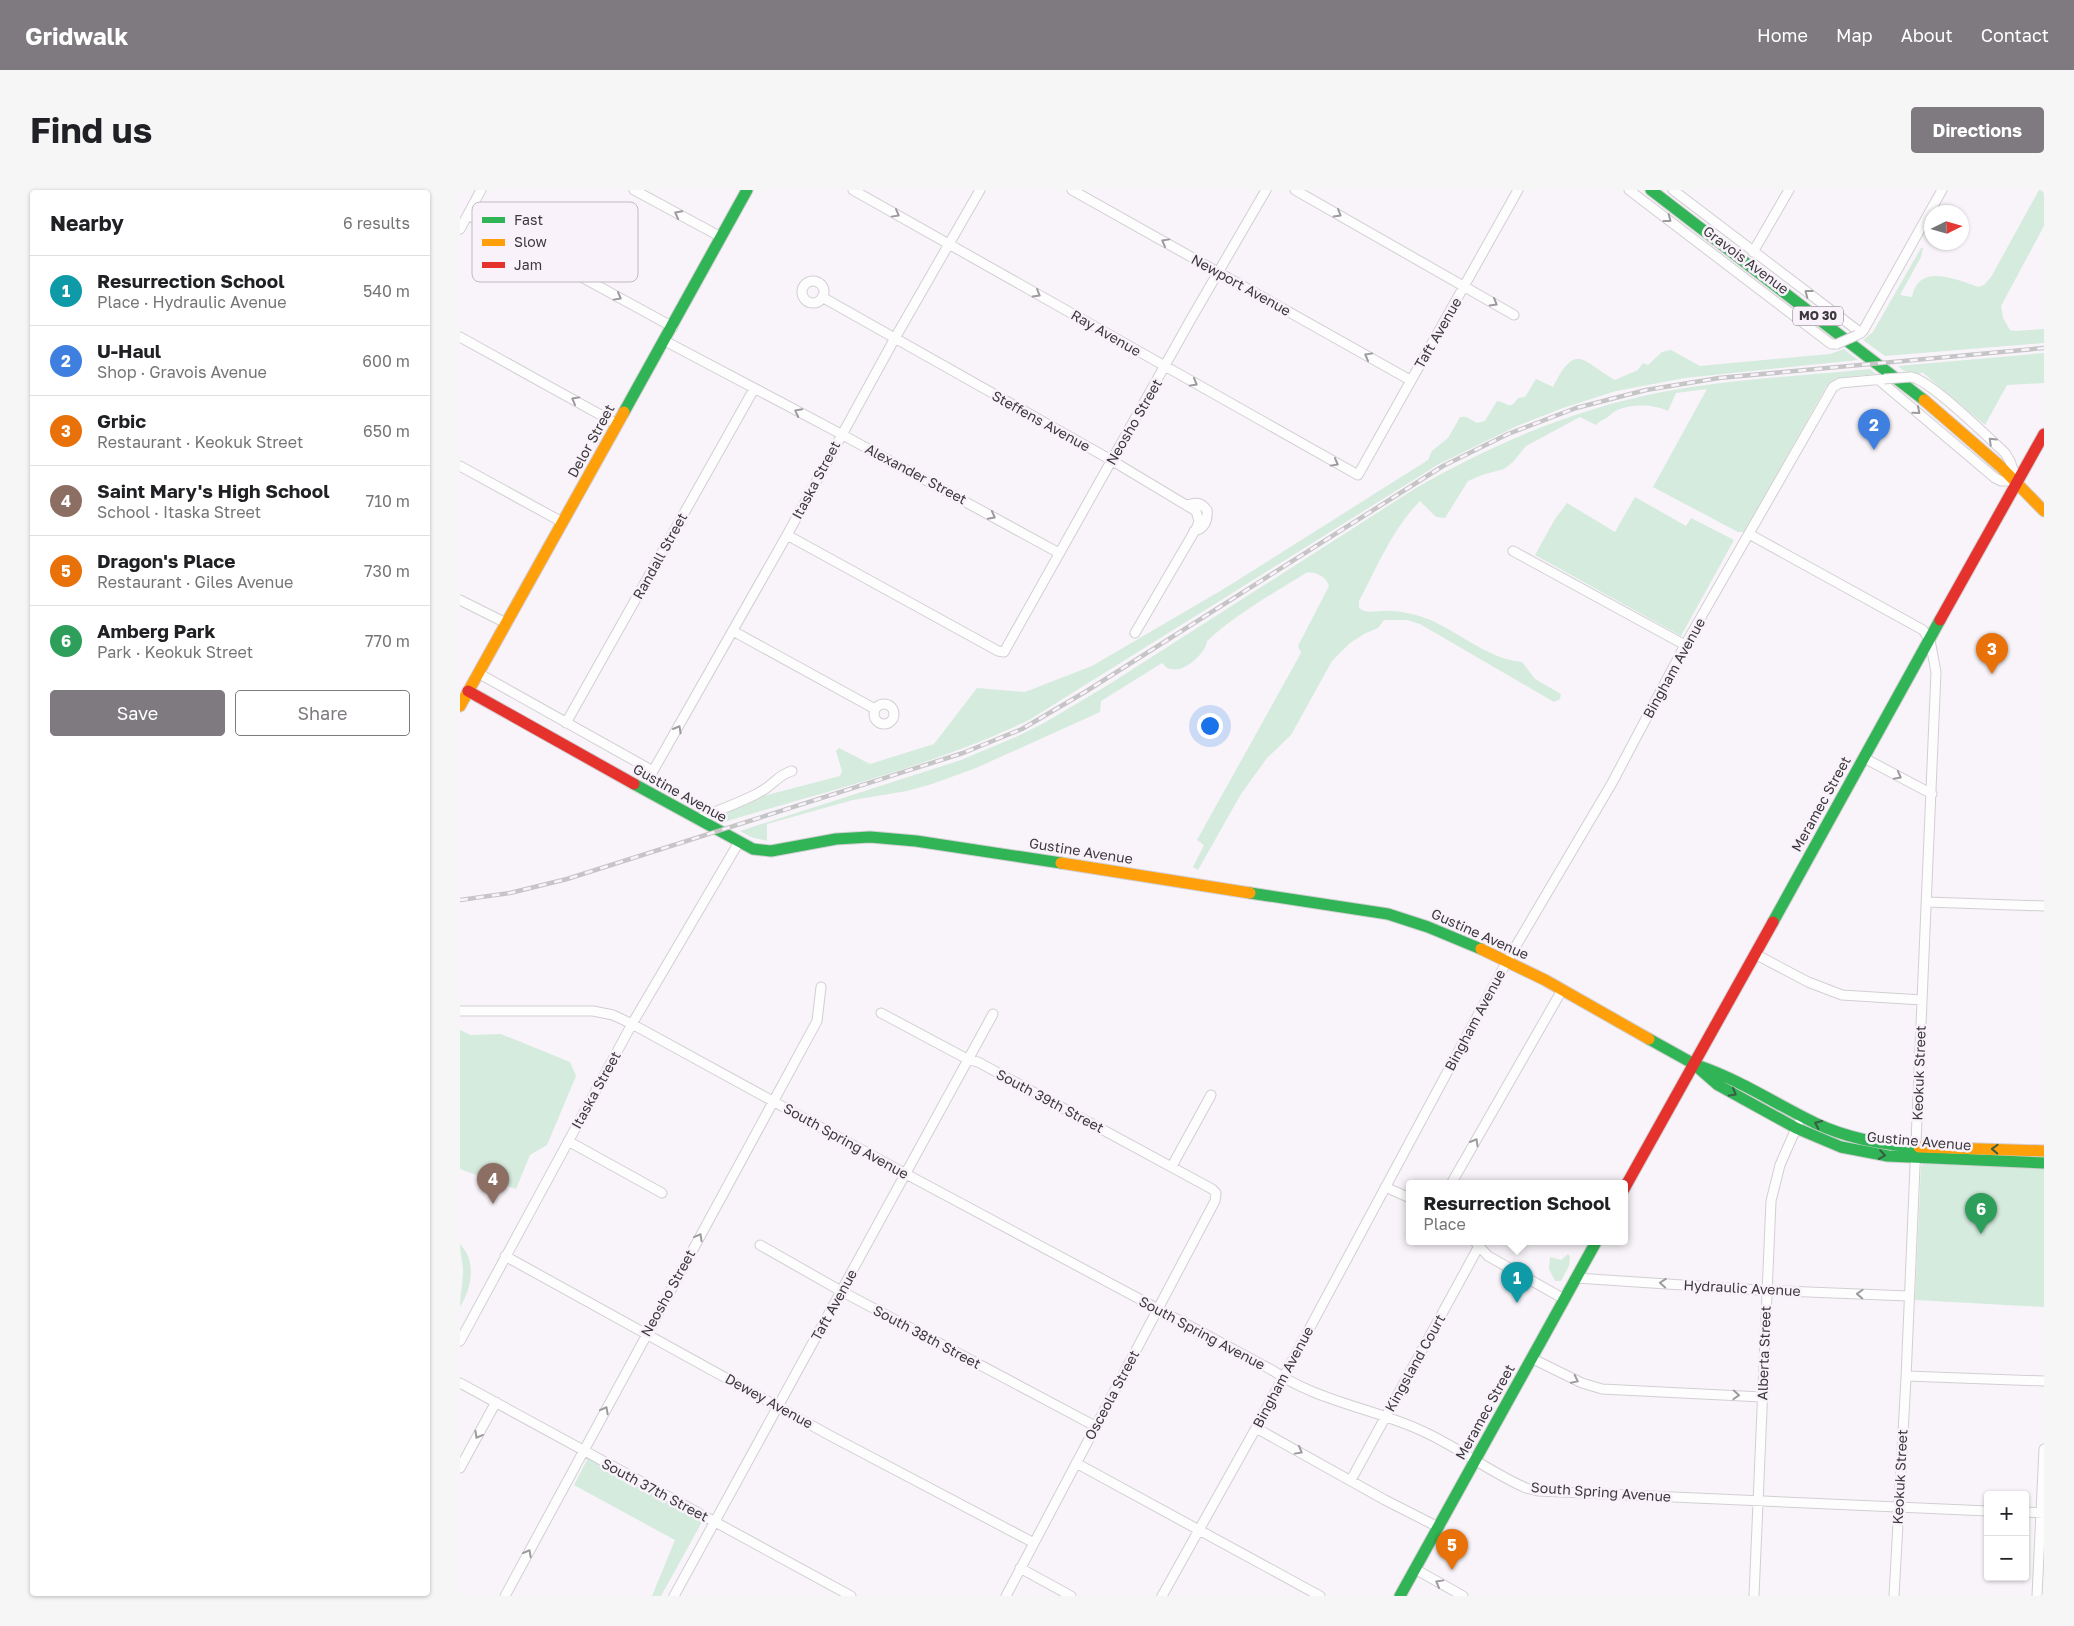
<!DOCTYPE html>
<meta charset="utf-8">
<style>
:root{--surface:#fff;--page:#f6f6f6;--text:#202124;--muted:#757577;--line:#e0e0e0;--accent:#7e7a7f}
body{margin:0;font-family:"Golos Text",sans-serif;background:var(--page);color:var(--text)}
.controls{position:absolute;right:15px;bottom:15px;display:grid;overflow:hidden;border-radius:5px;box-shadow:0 1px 4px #0004}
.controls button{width:45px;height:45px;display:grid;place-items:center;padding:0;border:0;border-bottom:1px solid var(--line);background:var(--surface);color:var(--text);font:25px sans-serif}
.compass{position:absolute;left:1464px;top:15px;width:45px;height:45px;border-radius:50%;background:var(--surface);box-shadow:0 1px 4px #0004;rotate:85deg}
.you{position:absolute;left:749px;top:535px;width:18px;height:18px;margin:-12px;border:4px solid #fff;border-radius:50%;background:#1a73e8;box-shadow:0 0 0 8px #1a73e833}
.badge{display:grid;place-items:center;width:32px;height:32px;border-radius:50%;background:var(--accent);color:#fff;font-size:16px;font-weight:700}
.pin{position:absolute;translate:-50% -41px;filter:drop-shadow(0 1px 2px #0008)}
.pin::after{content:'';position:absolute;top:26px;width:18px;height:15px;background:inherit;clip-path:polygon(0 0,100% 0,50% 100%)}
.popup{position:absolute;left:946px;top:990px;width:222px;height:65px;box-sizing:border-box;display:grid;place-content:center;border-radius:5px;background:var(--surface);filter:drop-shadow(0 1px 4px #0005);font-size:16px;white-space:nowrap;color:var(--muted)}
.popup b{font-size:19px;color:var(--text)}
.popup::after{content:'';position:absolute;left:50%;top:100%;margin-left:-10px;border:10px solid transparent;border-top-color:var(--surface)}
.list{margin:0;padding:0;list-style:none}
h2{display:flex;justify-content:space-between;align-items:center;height:65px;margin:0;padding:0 20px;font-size:21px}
h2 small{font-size:16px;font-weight:400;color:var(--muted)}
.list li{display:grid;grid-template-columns:32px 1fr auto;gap:15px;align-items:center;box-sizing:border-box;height:70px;padding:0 20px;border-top:1px solid var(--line)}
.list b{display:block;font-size:19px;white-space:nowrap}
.list p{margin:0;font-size:16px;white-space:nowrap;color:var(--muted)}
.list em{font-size:16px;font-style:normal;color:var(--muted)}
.actions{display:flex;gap:10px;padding:15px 20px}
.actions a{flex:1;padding:11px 0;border:1px solid var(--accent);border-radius:5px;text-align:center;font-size:18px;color:var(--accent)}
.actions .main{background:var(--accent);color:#fff}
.map{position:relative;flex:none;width:1584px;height:1406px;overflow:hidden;border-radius:5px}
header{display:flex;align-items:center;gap:30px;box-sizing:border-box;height:70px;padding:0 25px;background:var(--accent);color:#fff}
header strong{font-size:24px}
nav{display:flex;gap:28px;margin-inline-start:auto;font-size:18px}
.intro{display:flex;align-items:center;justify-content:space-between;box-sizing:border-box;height:120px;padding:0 30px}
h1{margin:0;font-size:35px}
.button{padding:12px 22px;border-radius:5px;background:var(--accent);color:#fff;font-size:18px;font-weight:700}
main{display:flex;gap:30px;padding:0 30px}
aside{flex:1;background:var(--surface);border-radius:5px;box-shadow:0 1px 4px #0004}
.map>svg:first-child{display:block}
.green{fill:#d5ebde}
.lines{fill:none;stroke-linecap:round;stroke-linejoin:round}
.street-casing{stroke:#d2cfd3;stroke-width:11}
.fast-casing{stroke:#d2cfd3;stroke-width:13}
.slow-casing{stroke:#d2cfd3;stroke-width:13}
.jam-casing{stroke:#d2cfd3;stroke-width:13}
.street{stroke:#fefdfe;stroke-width:9}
.fast{stroke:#30b455;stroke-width:11}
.slow{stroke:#ff9f0a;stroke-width:11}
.jam{stroke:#e5322d;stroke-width:11}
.rail-casing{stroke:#c6c5c6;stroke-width:4.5}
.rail{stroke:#f9f2fb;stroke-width:2.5;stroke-dasharray:8;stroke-linecap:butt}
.street-bridge-casing{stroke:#d2cfd3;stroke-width:11;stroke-linecap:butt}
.street-bridge{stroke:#fefdfe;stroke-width:9}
.oneway{stroke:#9d9b9e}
.oneway2{stroke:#385e44}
.labels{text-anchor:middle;stroke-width:5;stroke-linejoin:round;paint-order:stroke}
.shield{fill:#f9f2fb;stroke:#757076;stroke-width:1}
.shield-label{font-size:12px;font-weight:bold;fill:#3c393d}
.street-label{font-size:14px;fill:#3c393d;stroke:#f9f2fb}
.key{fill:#f9f2fb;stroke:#c0bac2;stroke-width:1}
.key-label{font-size:14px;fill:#3c393d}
</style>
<header>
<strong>Gridwalk</strong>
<nav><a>Home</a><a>Map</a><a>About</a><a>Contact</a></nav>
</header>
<div class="intro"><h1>Find us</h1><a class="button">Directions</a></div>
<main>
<aside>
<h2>Nearby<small>6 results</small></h2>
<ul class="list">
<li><span class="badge" style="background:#0f9aa8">1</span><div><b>Resurrection School</b><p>Place · Hydraulic Avenue</p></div><em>540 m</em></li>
<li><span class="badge" style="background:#3f7fe0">2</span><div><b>U-Haul</b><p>Shop · Gravois Avenue</p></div><em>600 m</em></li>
<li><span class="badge" style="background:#e8710a">3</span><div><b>Grbic</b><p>Restaurant · Keokuk Street</p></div><em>650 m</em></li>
<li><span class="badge" style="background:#8d6e63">4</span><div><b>Saint Mary's High School</b><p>School · Itaska Street</p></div><em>710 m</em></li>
<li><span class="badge" style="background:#e8710a">5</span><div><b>Dragon's Place</b><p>Restaurant · Giles Avenue</p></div><em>730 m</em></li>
<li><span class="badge" style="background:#2e9e5b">6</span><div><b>Amberg Park</b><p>Park · Keokuk Street</p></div><em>770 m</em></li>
</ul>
<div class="actions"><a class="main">Save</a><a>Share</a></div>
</aside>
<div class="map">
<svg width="1584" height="1406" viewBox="0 0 1584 1406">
<rect width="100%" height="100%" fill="#f8f4f9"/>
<path class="green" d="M1579,0H1584V36L1541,116L1543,128L1550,140L1555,141L1584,139V153L1425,166L1403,150L1413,142L1461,58H1463L1461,67L1440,105L1452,107C1459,72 1497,90 1518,97L1524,95L1531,87Z
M1384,159L1398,170L1225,188L1156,201L1103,218L1057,236L979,274L569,530C473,576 367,601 264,632L252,627L303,606L380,586L382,581L376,561L379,558L410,574L474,554L517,498L565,502L632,476L767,397L968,270L972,261L988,248L1000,227H1006L1017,233L1025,231L1037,211C1049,213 1049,221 1058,208L1065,207L1076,189L1093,197C1116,151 1122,171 1155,190L1178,180L1183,173L1188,175L1202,162L1211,160L1240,176L1370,164Z
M1584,163V193L1547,195L1525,235L1462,182L1460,184L1444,181L1438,176Z
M1410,179L1416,184L1377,188L1366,197L1284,342H1278L1193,297L1247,199L1216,203L1208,221C1192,213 1161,213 1149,226C1145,230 1140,230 1136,235L1120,227L1066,256L1053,272L1044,279L1022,285L1008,291L985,328L976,327L960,311C933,338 917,377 899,411V418C907,425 918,420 929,421C938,421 947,423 956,425C993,435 1024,469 1062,472L1075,489L1101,504L1100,509L1094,512L960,434L947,430H924L918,438L904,444L890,453L872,471L831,545L807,568L781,604L738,680L733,677L744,655L737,650L841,463L838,456L869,396C866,387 856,381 846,383C812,404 777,423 747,451C747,461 729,477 719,479C715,480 711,479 707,478L702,473L641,511L640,522L516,578L472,594L447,601L393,610L307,634V651L291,647L280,641L501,570L558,546L584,533L648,495L956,298C1033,254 1114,219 1202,202C1270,189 1341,186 1410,179Z
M1175,307L1226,336L1231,328L1274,350L1221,446L1075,365L1095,329L1107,313L1155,342Z
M0,840L11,845L41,844L110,872L116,886L87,955L70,965L56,999L0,979Z
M1463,974L1584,978V1117L1455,1110L1461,977Z
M0,1054C17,1072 12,1097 0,1117C0,1105 3,1093 3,1081C3,1072 0,1064 0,1054Z
M1108,1064L1110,1067L1109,1076L1101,1091H1095L1089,1079L1090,1067L1101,1070Z
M128,1268L239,1328L242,1332L201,1406H192L215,1350L114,1295Z"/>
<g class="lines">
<g class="street-casing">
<path id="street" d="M174,0L261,47
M393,0L898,285L1058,0
M612,0L950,190
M835,0L1054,125
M1169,0L1371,154H1377
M1213,0L1401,143
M8,25L213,137
M0,39L21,0
M1293,62L1329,0
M342 102a11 11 0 1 1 22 0a11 11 0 1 1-22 0Z
M362,107L651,270L736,321L739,331L737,337L675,443
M1397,145L1403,141L1482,0
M0,147L157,234
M205,151L381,244L599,363
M1419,190L1535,288L1541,291H1557L1550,271L1545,263C1529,248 1469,189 1451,187
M0,276L102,332
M727,315C737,312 741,312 747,320C748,330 745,339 734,341
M1289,344L1463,440L1470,450L1476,482L1446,1188L1434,1406
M327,345L538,461L544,462L731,129L806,0
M1053,361L1225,455
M0,410L46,433
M273,441L415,519
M18,483L193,581L327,345L435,148L520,0
M414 524a10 10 0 1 1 20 0a10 10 0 1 1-20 0Z
M106,533L294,199
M1404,568L1472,604
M236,629C257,621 280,613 300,602C312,596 319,584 332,581
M1467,712L1584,716
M1295,764L1348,792L1382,805L1462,810
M0,821H133L153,825L172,834L446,984L812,1180C852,1209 914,1219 960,1240C997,1256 1029,1282 1066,1298L1078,1301L1528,1321
M421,823L509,870L518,872L752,999L756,1003L755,1011L546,1406
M108,951L202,1003
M712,976L751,905
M991,994L1102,800
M925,997L950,1008
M1016,1053L1028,1066L1104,1109
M300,1055L381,1101L635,1236
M45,1066L369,1245L574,1353
M1116,1088L1298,1100L1448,1106
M0,1151L172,834L279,652
M1071,1168L1122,1193L1142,1199L1302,1207
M1446,1186L1584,1191
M0,1193L391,1406
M796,1238L925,1310L978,1337
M616,1273L860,1406
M0,1278L36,1212
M891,1290L1019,1056
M1565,1322L1584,1323
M560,1378L611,1406
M955,1379L1003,1406
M45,1406L357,831L361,797
M214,1406L533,824
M702,1406L796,1238L1047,771L1152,593L1225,455L1373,197L1380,193L1424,189
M1294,1406L1311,1011L1320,975L1338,934
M1577,1406L1584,1259"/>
</g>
<g class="fast-casing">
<path id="fast" d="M1191,0L1464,210
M164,222L287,0
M174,594L293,659L311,661L376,649L410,647L456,651L601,673
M790,703L928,724L968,737L1021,759
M1313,732L1480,430
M1189,849L1234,874L1258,895L1336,938L1381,957L1428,966L1584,973
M1239,876C1280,890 1316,914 1355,933C1387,948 1424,955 1459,957
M940,1406L1136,1052"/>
</g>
<g class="slow-casing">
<path id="slow" d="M1464,210L1540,276L1584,321
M0,516L164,222
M601,673L790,703
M1021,759L1085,790L1189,849
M1459,957L1584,961"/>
</g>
<g class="jam-casing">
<path id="jam" d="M1480,430L1584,244
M8,501L174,594
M1164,999L1313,732"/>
</g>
<use href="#street" class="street"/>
<use href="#fast" class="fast"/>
<use href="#slow" class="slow"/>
<use href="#jam" class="jam"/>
<g class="rail-casing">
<path id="rail" d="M0,710L50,703L107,689L503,563L562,539L625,502L983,276L1048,244L1116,218L1186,200L1259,188L1584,158"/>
</g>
<use href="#rail" class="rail"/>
<g class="street-bridge-casing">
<path id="street-bridge" d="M1377,154L1397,145
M1424,189L1451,187"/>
</g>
<use href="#street-bridge" class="street-bridge"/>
</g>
<defs><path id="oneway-chevron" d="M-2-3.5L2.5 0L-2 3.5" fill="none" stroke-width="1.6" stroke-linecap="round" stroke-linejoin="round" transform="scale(1.25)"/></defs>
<g class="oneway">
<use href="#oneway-chevron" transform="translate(218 24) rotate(-152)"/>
<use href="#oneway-chevron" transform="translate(436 24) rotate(29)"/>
<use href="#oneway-chevron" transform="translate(878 24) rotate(30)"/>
<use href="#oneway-chevron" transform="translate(1208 29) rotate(37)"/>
<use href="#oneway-chevron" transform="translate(705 52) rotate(-151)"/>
<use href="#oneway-chevron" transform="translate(1348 103) rotate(-143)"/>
<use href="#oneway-chevron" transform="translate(577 104) rotate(30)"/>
<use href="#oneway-chevron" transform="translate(158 107) rotate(29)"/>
<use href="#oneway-chevron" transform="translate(1034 113) rotate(30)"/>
<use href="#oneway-chevron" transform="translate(908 166) rotate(-151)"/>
<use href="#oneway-chevron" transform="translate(734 193) rotate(29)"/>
<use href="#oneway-chevron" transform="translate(115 210) rotate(-151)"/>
<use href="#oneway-chevron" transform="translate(1457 221) rotate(40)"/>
<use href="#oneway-chevron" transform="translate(338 222) rotate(-153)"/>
<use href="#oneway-chevron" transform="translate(1532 251) rotate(-136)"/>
<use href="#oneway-chevron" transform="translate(875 273) rotate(29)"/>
<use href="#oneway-chevron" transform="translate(532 326) rotate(28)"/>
<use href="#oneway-chevron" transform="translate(218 539) rotate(-60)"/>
<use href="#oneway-chevron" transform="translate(1438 586) rotate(28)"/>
<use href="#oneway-chevron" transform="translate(1015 952) rotate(-60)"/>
<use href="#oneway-chevron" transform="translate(239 1047) rotate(-61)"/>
<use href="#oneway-chevron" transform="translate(1203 1093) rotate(-176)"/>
<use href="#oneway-chevron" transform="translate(1400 1104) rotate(-178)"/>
<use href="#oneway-chevron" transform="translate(1115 1190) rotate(26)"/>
<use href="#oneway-chevron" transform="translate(1276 1205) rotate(3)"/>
<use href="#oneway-chevron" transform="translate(145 1220) rotate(-62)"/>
<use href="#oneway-chevron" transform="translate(18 1245) rotate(119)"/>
<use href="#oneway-chevron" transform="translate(839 1261) rotate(29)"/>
<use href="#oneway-chevron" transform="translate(68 1363) rotate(-62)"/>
<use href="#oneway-chevron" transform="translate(979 1393) rotate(-151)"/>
</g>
<g class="oneway2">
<use href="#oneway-chevron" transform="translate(1273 903) rotate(29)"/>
<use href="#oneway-chevron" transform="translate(1358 934) rotate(-155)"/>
<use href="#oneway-chevron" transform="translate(1535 959) rotate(-178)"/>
<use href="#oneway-chevron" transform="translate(1422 965) rotate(8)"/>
</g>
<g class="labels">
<rect class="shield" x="1333" y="116.5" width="50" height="19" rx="4"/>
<g class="shield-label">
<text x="1358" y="130">MO 30</text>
</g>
<g class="street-label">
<text transform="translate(1286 70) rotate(37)" y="5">Gravois Avenue</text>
<text transform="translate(781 95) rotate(29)" y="5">Newport Avenue</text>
<text transform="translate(646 143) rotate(30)" y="5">Ray Avenue</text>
<text transform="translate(978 143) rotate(-60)" y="5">Taft Avenue</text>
<text transform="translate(581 231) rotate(29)" y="5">Steffens Avenue</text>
<text transform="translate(674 232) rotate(-60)" y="5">Neosho Street</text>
<text transform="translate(131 251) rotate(-61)" y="5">Delor Street</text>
<text transform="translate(456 284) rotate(28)" y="5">Alexander Street</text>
<text transform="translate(356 290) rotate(-62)" y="5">Itaska Street</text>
<text transform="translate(200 366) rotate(-61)" y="5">Randall Street</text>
<text transform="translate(1214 478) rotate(-61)" y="5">Bingham Avenue</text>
<text transform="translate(220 603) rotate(29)" y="5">Gustine Avenue</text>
<text transform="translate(1361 614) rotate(-61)" y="5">Meramec Street</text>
<text transform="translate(621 661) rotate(9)" y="5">Gustine Avenue</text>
<text transform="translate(1020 744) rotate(24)" y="5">Gustine Avenue</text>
<text transform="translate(1015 830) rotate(-62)" y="5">Bingham Avenue</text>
<text transform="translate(1459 883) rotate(-88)" y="5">Keokuk Street</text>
<text transform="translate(136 900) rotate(-61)" y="5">Itaska Street</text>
<text transform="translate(590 911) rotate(28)" y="5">South 39th Street</text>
<text transform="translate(386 951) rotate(29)" y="5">South Spring Avenue</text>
<text transform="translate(1459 951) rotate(5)" y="5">Gustine Avenue</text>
<text transform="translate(1282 1098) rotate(3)" y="5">Hydraulic Avenue</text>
<text transform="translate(208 1103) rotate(-61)" y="5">Neosho Street</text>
<text transform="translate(374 1115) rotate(-61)" y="5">Taft Avenue</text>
<text transform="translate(742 1143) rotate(28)" y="5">South Spring Avenue</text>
<text transform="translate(467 1147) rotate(28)" y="5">South 38th Street</text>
<text transform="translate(1304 1163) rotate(-88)" y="5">Alberta Street</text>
<text transform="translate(955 1173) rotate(-61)" y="5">Kingsland Court</text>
<text transform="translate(823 1187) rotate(-62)" y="5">Bingham Avenue</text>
<text transform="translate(652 1205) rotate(-62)" y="5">Osceola Street</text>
<text transform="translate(309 1211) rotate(29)" y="5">Dewey Avenue</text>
<text transform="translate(1025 1222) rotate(-61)" y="5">Meramec Street</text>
<text transform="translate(1440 1287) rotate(-87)" y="5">Keokuk Street</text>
<text transform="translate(195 1300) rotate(28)" y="5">South 37th Street</text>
<text transform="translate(1141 1302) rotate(4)" y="5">South Spring Avenue</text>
</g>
</g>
<rect x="12" y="12" width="166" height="80" rx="8" class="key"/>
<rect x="22" y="27" width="23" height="6" fill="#30b455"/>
<rect x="22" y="49" width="23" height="7" fill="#ff9f0a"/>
<rect x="22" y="72" width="23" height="6" fill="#e5322d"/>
<g class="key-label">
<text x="54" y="35">Fast</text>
<text x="54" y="57">Slow</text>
<text x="54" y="80">Jam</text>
</g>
</svg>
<div class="controls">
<button>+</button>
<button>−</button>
</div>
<svg class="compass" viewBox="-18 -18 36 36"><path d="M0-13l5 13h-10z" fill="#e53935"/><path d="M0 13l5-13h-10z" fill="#757577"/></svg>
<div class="you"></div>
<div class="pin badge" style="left:1057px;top:1113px;background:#0f9aa8">1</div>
<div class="popup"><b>Resurrection School</b>Place</div>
<div class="pin badge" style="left:1414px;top:260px;background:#3f7fe0">2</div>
<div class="pin badge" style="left:1532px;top:484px;background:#e8710a">3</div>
<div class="pin badge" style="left:33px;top:1014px;background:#8d6e63">4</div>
<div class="pin badge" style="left:992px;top:1380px;background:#e8710a">5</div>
<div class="pin badge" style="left:1521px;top:1044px;background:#2e9e5b">6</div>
</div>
</main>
